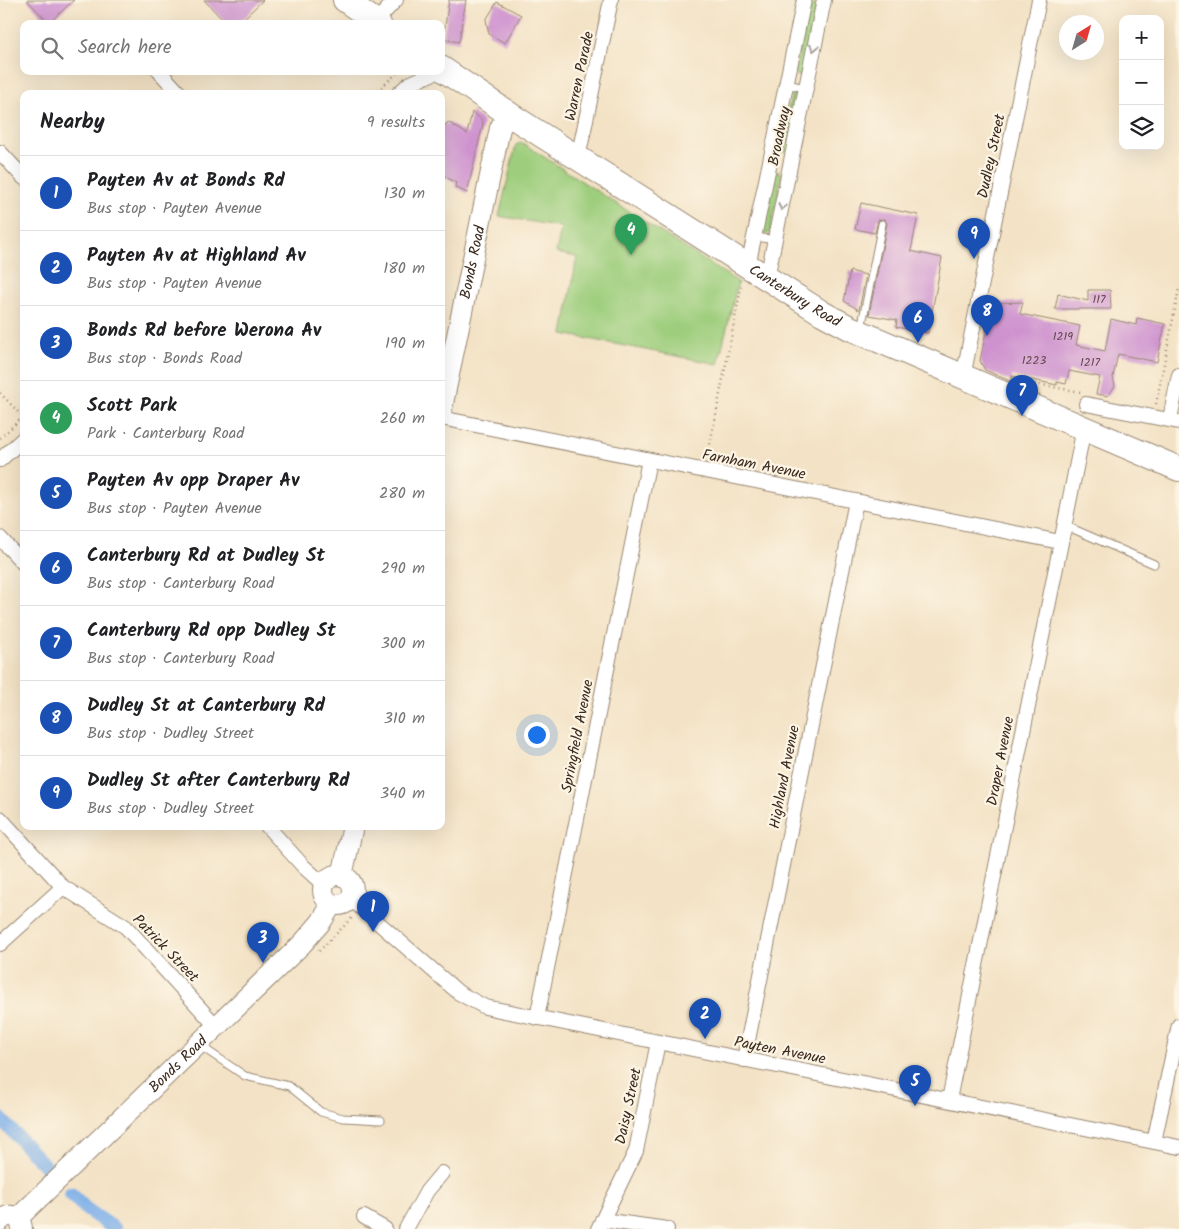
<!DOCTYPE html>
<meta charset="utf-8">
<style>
:root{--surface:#fff;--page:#f6f6f6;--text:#202124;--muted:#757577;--line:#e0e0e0;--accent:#0b8043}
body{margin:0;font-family:Kalam,sans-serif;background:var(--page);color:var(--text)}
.controls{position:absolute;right:15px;top:15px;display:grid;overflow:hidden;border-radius:10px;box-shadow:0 5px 20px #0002}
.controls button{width:45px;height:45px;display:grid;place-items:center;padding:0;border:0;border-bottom:1px solid var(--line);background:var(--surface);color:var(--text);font:25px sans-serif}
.compass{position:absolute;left:1059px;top:15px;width:45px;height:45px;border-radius:50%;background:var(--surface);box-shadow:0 5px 20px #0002;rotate:37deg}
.you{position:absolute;left:536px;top:734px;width:18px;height:18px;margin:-12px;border:4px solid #fff;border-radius:50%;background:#1a73e8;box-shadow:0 0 0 8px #1a73e833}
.badge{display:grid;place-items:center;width:32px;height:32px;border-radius:50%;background:var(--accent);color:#fff;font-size:16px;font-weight:700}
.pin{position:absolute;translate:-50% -41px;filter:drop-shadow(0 1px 2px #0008)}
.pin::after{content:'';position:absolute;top:26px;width:18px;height:15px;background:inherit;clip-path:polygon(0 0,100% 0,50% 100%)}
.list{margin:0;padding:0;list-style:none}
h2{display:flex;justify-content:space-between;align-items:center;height:65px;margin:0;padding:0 20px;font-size:21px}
h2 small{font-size:16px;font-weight:400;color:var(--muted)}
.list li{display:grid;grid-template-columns:32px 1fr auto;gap:15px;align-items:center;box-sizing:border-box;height:75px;padding:0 20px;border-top:1px solid var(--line)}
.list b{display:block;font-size:19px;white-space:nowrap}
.list p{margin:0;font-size:16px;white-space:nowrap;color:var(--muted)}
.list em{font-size:16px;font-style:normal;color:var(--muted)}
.icon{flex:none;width:28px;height:28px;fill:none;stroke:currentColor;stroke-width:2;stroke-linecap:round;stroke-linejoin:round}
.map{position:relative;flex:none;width:1179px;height:1229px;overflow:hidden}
.search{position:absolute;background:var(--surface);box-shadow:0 5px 20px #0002;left:20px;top:20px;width:425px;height:55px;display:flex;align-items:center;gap:12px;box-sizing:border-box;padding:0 18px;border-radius:10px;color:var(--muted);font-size:19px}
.panel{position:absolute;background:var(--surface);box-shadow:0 5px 20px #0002;left:20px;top:90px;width:425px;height:740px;border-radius:10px}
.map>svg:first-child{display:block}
.green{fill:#9ece7d;stroke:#6c7c4e}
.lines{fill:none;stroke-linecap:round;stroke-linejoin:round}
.canal{stroke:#7caee8;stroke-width:14}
.building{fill:#ce92cf}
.service-casing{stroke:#978672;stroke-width:9}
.minor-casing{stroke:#978672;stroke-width:16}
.secondary-casing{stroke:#978672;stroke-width:22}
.trunk-casing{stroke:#978672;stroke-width:26}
.path{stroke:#978672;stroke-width:2.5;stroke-dasharray:1 4;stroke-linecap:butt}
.service{stroke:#fff;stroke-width:7}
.minor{stroke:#fff;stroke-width:14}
.secondary{stroke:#fff;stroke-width:20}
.trunk{stroke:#fff;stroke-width:24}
.oneway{stroke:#a79f9a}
.labels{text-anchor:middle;stroke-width:4.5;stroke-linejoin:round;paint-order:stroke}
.number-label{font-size:12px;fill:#60444a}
.street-label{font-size:15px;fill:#3b2a1e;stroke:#fcf5e5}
</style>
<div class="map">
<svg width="1179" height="1229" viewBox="0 0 1179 1229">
<rect width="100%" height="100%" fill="#fcf5e5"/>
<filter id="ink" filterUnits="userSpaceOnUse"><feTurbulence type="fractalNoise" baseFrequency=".02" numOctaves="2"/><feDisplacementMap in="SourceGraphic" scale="10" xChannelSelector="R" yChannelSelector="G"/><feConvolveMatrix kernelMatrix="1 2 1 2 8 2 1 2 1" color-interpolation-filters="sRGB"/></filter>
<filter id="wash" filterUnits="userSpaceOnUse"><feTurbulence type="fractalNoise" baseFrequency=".0096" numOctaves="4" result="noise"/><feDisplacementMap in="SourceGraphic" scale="20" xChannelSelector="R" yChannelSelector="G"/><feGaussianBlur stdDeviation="1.12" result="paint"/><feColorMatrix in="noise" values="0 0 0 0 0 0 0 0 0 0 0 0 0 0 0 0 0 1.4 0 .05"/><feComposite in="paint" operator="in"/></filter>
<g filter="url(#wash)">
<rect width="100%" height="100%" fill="#f3e2c5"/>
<path class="green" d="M810,4L817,6L802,76H798L794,73Z
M792,94L798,97L787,152H783L778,149Z
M521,142L738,282L718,364L563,334L577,257L556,253L561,227L499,216L516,145Z
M778,171L782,174L770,233L766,234L762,230L774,173Z"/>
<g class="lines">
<path class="canal" d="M0,1118L45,1166
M71,1194L86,1209L115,1229"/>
</g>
<g id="blocks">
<path class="building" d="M27,0H74L49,23Z
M204,0H263L238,24H227Z
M449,0H466L459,42L443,39Z
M497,2L521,15L505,43L489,34L486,20Z
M472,112L481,119L483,124L467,193L455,187L456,183L441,174V122L446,125L448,122L467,134Z
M861,203L918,215L911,251L942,258L928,333L896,327L897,320L869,315L887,223L884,219L878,220L875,233L855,229Z
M850,271L866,275L859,310L844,301Z
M1088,290H1110L1111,309H1055L1058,294L1088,301Z
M1023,302L1020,314L1080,326L1076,345L1105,351L1111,319L1136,325L1137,318L1165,324L1157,362L1118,354L1113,377L1115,386L1108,396L1096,394L1100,377L1069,371L1066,384L1057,382V385L1012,376V382L985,370L980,361L992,303Z"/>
</g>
</g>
<g filter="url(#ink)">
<use href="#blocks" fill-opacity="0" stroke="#978672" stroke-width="1"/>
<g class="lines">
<g class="service-casing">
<path id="service" d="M786,84L806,88
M755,237L776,240
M861,329L882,224
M1064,525L1154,564
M199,1045L245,1076L289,1086L321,1112L343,1118L381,1120"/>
</g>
<g class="minor-casing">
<path id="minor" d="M376,21L396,0
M159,71L180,94
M398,94L409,84L438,71
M0,152L24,178
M578,158L611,0
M748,266L804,0
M767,278L824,0
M963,377L1039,0
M1086,404L1179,422
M441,418L1060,542
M1170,419L1179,375
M0,460L24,438
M0,538L24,564
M0,818L63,887L126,927L216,1026
M267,826L303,866L324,885
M351,899L459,993L485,1007L1179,1147
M0,944L63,887
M537,1018L649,460
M744,1060L856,501
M949,1100L1084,428
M1154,1142L1179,1025
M364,1217L385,1229
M602,1220L667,1229
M406,1229L427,1191L442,1173
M598,1229L636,1151L658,1042"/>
</g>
<g class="secondary-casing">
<g id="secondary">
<path id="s1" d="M441,413L500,128L509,113"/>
<circle cx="338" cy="890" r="15"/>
<path d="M342,876L353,826"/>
<path id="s2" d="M18,1218L302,944L321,922L332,904"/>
<path d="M0,1221C9,1211 21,1216 22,1229"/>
</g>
</g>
<g class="trunk-casing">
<g id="trunk">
<path d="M345,0L379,24"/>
<path id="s3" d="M441,68L518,120L822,313L850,328L1179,469"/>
</g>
</g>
<path class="path" d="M374,94L399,71
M1025,382L1081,392
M0,393L23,417
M1156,404L1179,289
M0,438L23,417
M707,459L742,283
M319,951L352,918"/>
<use href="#service" class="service"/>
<use href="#minor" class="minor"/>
<use href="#secondary" class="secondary"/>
<use href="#trunk" class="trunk"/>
</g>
<defs><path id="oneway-chevron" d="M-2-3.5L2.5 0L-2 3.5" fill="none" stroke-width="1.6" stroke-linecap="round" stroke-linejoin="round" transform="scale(1.25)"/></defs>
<g class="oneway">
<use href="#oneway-chevron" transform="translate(814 48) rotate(101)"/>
<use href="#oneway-chevron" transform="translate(782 207) rotate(101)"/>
</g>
</g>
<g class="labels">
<g class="number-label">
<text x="1099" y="303">117</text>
<text x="1063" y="340">1219</text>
<text x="1034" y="364">1223</text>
<text x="1090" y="366">1217</text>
</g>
<g class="street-label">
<text transform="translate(579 76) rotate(-78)" y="5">Warren Parade</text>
<text transform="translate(779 136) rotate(-78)" y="5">Broadway</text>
<text transform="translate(991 156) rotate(-78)" y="5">Dudley Street</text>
<text dy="5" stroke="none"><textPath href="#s1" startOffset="154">Bonds Road</textPath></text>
<text dy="5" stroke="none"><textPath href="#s3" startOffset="421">Canterbury Road</textPath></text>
<text transform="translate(754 464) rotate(11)" y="5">Farnham Avenue</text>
<text transform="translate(577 736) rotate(-79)" y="5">Springfield Avenue</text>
<text transform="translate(1000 761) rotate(-79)" y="5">Draper Avenue</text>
<text transform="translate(784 777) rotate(-79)" y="5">Highland Avenue</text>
<text transform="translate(166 948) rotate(46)" y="5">Patrick Street</text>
<text transform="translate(780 1050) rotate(11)" y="5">Payten Avenue</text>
<text dy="5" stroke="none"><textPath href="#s2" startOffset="222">Bonds Road</textPath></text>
<text transform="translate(628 1106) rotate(-78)" y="5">Daisy Street</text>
</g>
</g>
</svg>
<div class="controls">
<button>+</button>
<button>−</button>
<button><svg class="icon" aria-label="layers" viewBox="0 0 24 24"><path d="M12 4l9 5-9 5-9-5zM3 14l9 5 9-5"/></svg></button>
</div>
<svg class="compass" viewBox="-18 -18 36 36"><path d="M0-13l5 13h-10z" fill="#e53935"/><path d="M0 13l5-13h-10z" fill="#757577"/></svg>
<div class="you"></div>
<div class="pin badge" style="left:373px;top:932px;background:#1a4fb4">1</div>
<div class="pin badge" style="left:705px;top:1039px;background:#1a4fb4">2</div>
<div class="pin badge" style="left:263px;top:963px;background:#1a4fb4">3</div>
<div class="pin badge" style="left:631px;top:255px;background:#2e9e5b">4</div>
<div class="pin badge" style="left:915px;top:1106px;background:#1a4fb4">5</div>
<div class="pin badge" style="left:918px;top:343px;background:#1a4fb4">6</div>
<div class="pin badge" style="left:1022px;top:416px;background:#1a4fb4">7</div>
<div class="pin badge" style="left:987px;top:336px;background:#1a4fb4">8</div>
<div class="pin badge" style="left:974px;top:259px;background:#1a4fb4">9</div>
<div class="search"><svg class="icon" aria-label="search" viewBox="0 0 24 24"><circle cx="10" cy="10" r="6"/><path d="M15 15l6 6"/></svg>Search here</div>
<section class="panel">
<h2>Nearby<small>9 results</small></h2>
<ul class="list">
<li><span class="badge" style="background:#1a4fb4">1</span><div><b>Payten Av at Bonds Rd</b><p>Bus stop · Payten Avenue</p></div><em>130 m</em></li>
<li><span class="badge" style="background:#1a4fb4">2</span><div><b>Payten Av at Highland Av</b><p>Bus stop · Payten Avenue</p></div><em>180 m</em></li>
<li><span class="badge" style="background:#1a4fb4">3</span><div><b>Bonds Rd before Werona Av</b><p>Bus stop · Bonds Road</p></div><em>190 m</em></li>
<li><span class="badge" style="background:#2e9e5b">4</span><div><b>Scott Park</b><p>Park · Canterbury Road</p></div><em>260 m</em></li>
<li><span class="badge" style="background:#1a4fb4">5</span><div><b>Payten Av opp Draper Av</b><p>Bus stop · Payten Avenue</p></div><em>280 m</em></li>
<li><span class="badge" style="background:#1a4fb4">6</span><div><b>Canterbury Rd at Dudley St</b><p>Bus stop · Canterbury Road</p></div><em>290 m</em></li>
<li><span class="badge" style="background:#1a4fb4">7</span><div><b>Canterbury Rd opp Dudley St</b><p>Bus stop · Canterbury Road</p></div><em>300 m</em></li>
<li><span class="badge" style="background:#1a4fb4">8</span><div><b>Dudley St at Canterbury Rd</b><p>Bus stop · Dudley Street</p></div><em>310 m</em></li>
<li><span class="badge" style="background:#1a4fb4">9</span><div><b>Dudley St after Canterbury Rd</b><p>Bus stop · Dudley Street</p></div><em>340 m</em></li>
</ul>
</section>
</div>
